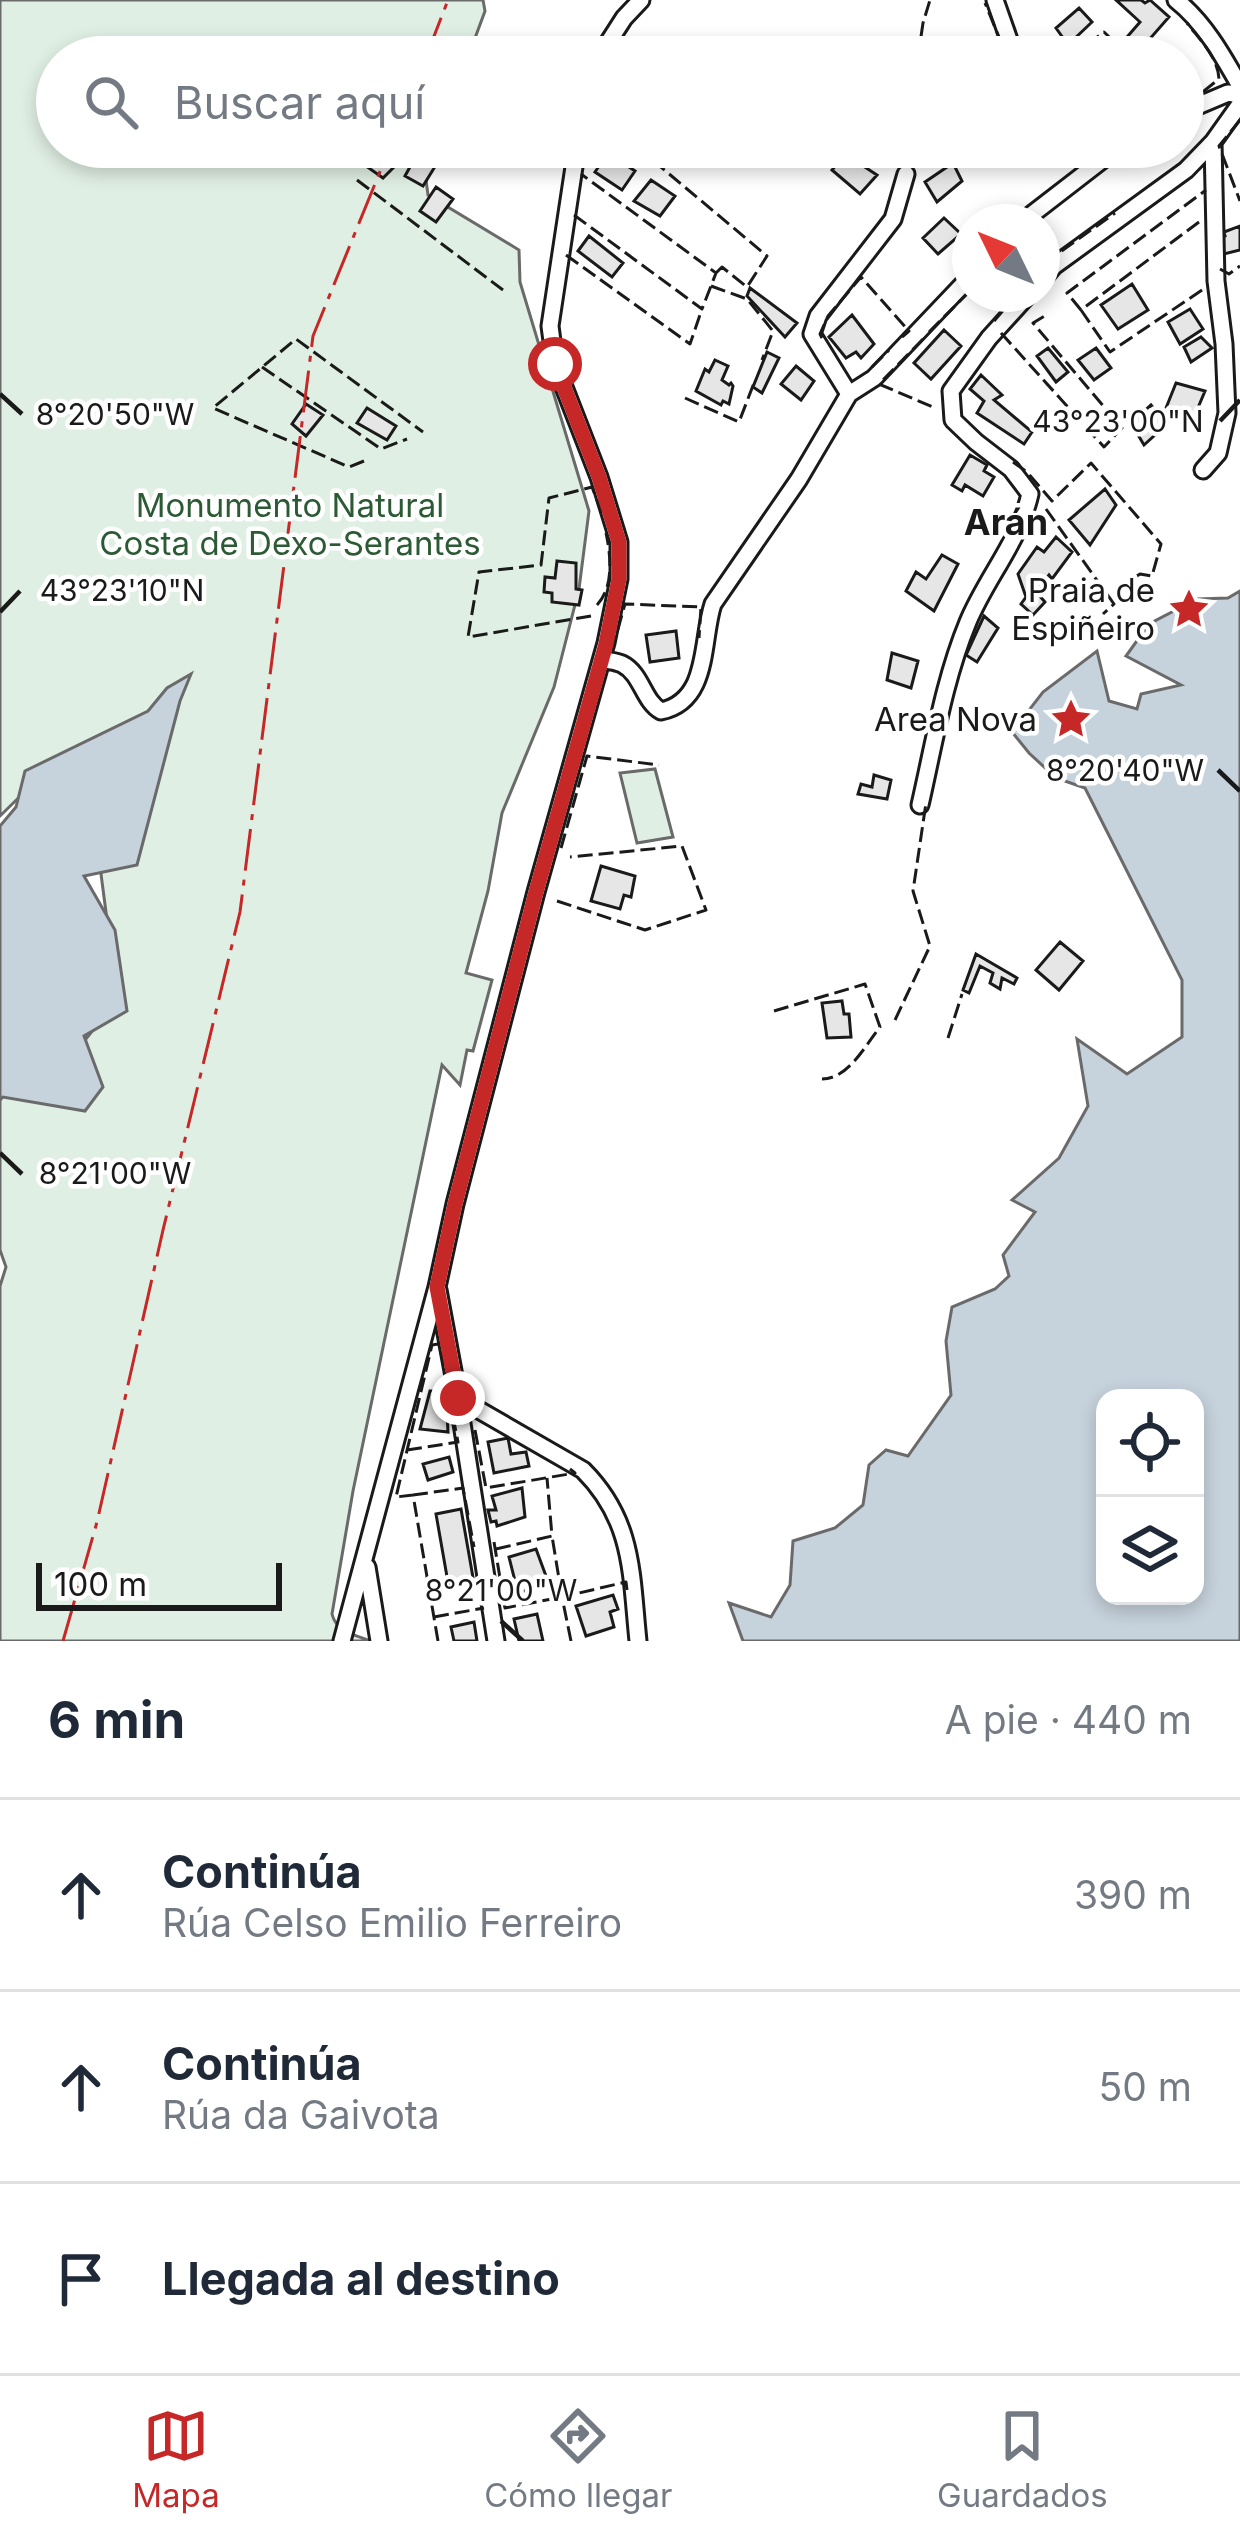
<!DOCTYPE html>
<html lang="es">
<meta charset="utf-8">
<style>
:root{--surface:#fff;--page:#f2f2f3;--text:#1f2937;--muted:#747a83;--line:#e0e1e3;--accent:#c62828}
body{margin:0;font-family:Inter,sans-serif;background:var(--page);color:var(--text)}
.controls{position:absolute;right:36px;bottom:36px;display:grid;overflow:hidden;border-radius:24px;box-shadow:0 6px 18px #0003}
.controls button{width:108px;height:108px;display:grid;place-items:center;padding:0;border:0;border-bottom:3px solid var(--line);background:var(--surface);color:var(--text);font:60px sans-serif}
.compass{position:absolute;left:952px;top:204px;width:108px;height:108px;border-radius:50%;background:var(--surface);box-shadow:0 6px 18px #0003;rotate:313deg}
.scale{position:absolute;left:36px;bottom:30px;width:246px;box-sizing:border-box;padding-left:12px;border:6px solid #1a1a1a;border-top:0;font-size:33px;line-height:42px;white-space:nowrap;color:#1a1a1a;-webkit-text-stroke:9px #fff;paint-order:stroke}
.stop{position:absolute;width:36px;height:36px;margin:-27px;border:9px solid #c62828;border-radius:50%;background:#fff}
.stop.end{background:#c62828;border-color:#fff;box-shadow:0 3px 12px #0008}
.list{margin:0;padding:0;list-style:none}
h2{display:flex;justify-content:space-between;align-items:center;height:156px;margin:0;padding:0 48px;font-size:51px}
h2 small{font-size:39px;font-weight:400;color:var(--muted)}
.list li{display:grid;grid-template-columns:78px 1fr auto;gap:36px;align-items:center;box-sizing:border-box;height:192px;padding:0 48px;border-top:3px solid var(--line)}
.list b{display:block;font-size:45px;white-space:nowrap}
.list p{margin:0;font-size:39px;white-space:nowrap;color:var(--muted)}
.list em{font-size:39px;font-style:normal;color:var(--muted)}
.icon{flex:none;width:66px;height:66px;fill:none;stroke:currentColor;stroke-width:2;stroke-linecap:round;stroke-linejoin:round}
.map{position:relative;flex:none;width:1240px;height:1641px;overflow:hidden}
.search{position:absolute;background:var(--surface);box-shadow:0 6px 18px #0003;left:36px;right:36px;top:36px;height:132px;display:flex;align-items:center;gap:30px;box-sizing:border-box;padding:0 42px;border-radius:66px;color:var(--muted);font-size:45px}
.sheet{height:732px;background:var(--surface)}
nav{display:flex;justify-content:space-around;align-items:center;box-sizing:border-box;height:168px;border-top:3px solid var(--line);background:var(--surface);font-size:33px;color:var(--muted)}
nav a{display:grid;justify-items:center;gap:6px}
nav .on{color:var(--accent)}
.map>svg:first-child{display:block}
.green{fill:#e0efe3;stroke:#6a6a6a;stroke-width:3}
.water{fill:#c6d2dc;stroke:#6a6a6a;stroke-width:3;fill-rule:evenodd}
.building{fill:#e6e6e6;stroke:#1a1a1a;stroke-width:3}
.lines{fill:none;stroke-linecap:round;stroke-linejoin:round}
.street-casing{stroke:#1a1a1a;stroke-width:21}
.street{stroke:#fff;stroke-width:15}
.fence{stroke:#1a1a1a;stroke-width:3;stroke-dasharray:15 6;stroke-linecap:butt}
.power{stroke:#c62828;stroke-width:3;stroke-dasharray:42 9 6 9;stroke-linecap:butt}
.route{stroke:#c62828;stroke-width:15}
.ticks{fill:none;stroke:#1a1a1a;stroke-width:4.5}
.labels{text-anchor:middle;stroke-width:9;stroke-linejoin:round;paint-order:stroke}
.park-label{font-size:33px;fill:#2b5a34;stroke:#fff}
.poi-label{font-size:33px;fill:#1a1a1a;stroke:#fff;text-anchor:end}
.neighbourhood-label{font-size:36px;font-weight:bold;fill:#1a1a1a;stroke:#fff}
.ticks-label{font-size:30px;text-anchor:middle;fill:#1a1a1a;stroke:#fff;stroke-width:9;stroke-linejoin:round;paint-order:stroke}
</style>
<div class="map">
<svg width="1240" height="1641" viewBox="0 0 1240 1641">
<rect width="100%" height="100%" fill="#fff"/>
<path class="green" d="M0,0H483L485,11L468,57H57V147H437L426,180L428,195L519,250L520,282L589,511L579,589L554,687L502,813L488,891L466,973L492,980L473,1051L467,1050L460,1085L442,1065L353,1491L332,1614C336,1632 355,1635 371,1641H0V1286L6,1267L0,1250V1091L73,1055L114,1004L112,958L101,874L126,821L51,766L0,816Z
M655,769L673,837L637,843L620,773Z"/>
<path class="water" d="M1240,591V1641H743L729,1603L771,1617L790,1585L793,1541L835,1528L863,1505L869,1465L886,1450L908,1456L951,1395L946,1341L952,1307L995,1289L1009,1276L1003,1255L1035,1212L1012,1200L1059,1158L1088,1106L1077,1039L1127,1074L1182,1037V980L1085,788L1056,778L1029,753L1012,732L1043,692L1097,651L1109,701L1137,709L1141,694L1181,685L1126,656L1149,624L1197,599L1228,598ZM1105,1398H1195V1596H1105Z
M191,674L180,701L137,865L84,876L115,930L127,1011L84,1036L103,1087L85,1111L3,1097L0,1100V826L16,807L25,771L148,711L167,688Z"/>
<path class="building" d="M1116,0H1141L1145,3L1150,0L1169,17L1141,49L1127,37L1140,22Z
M1079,8L1092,22L1072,41L1070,38L1066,42L1056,28Z
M421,147H433L444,152L423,186L405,176Z
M387,149L399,162L383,178L366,166Z
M608,153L635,171L622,190L595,172Z
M845,154L877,175L860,194L832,170Z
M953,163L962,181L937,202L925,182Z
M651,180L675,196L660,216L634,201Z
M436,187L453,199L436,222L420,211Z
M944,218L961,234L938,254L923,238Z
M1240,226V250L1224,254L1221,237L1225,236L1224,232Z
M589,236L623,263L612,277L578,251Z
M1132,284L1148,310L1118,329L1101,305Z
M750,288L797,323L785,337L747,296Z
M1190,309L1203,329L1180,344L1168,322Z
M852,315L874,344L861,358L856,352L846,358L829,337Z
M944,330L961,346L931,379L914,363Z
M1201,337L1212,348L1191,362L1184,347Z
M1048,348L1068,372L1056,382L1037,356Z
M1096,348L1111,368L1094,380L1078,360Z
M767,352L779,358L762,393L753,387Z
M715,360L728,366L722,380L729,385L731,383L733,386L729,404L723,401L721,405L696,391L705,369L709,372Z
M796,366L814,381L801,400L781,384Z
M981,375L1002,395L994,400L1032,432L1024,444L977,413L984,401L970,389Z
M1176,383L1205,391L1192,422L1164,413Z
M306,404L323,415L306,436L292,424Z
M1151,405L1167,424L1144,445L1131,423Z
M367,408L396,426L387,440L357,423Z
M970,455L987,465L984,471L994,477L983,496L965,485L962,491L952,485Z
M1105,489L1116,505L1090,545L1069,520Z
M1056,537L1072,552L1052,579L1049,575L1036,592L1045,602L1033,615L1021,604L1026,597L1018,574L1037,547L1044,552Z
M942,555L958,564L934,611L906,591L916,572L926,579Z
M557,561L576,563V589L582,590L579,605L552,602V593L544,592L545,577L555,578Z
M984,616L998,628L977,662L966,655Z
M676,631L679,658L650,662L646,635Z
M892,653L918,661L911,688L887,680Z
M874,775L891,780L887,799L858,794L861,784L872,787Z
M601,866L635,876L631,897L624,895L620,909L591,901Z
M1060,942L1083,961L1059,990L1036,970Z
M976,954L1017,978L1014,984L1002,978L1000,989L990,983L993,973L980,966L969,993L963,990Z
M842,1001L844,1014H849L851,1037L827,1038L822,1003Z
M430,1391H446L448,1432L420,1429Z
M508,1438L511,1454L526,1452L529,1466L494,1473L488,1442Z
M449,1457L453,1472L428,1480L423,1464Z
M522,1488L525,1517L497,1526L496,1521L491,1522L488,1510H496L492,1496Z
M461,1509L474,1583L449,1588L436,1514Z
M536,1549L546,1576L539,1577L541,1586L518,1593L509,1557Z
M613,1595L618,1609L610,1612L614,1627L586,1636L576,1606Z
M537,1614L543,1641H519L514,1619Z
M474,1622L477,1641H454L451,1627Z"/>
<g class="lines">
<g class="street-casing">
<path id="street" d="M995,0L1015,57
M1176,0C1204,22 1223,56 1240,86
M599,57L624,18L641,0
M1183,112L1228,93L1240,95
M1022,222L1119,147
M1042,280L1054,266L1186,170L1213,142
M849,394L812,334L818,316L893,219L906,174
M1203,470L1218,453L1227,413L1224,344L1216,281L1213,142L1240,104
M602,659C608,661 616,661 622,664C642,674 643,701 661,711C710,701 701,640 713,604L799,479L849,394L874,378L970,277
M920,805C934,744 944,680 968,622C986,578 1019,542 1030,494L1011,469L976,442L953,420L951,391L989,338L1029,294
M438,1290L458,1398L496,1641
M458,1398L583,1470C634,1521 631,1574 638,1641
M367,1567L379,1641
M342,1641L437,1287L455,1204L536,892L606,643L619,579V542L599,477L555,364L550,326L577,147"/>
</g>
<use href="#street" class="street"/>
<path class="fence" d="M918,57L923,23L930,0
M958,57L1001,42L985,3
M1070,57L1104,32L1130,57
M1183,98L1200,94L1219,79C1218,57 1200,40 1187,23
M1240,120L1219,146L1240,201
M637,147L767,256L747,287L722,267L716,273
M357,180L503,290
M574,215L702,309L716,273L581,174
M1199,222L1081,310L1067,293L1206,190
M566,255L690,344L702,309
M1046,265L1056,255L1115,213
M1220,269L1229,274L1240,266
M711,286L747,299L773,331L762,360
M994,294L1006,307L994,321
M1081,310L1110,352L1208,286
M929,332L970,291
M1001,333L1104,447L1122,428L1033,323L1048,314
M822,338L820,334L828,316L861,277L909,331L902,337
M923,339L879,384L935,408
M262,367L381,449L407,439
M872,367L889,350
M685,398L739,422L754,383
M364,461L349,467L213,408L296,339L423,432
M1013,462L1027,472L1052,501L1091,463L1161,544L1152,576L1140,574L1125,584
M1046,509L1114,604L1103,614
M597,605C614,587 611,556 606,533
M591,616L468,637L479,572L541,565L549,498L592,487L603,516
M612,650L625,604L701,607L699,638
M561,848L587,756L659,765
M557,901L645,930L706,910L682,846L570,857
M774,1011L865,984L880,1027C865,1046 848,1079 822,1079
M895,1020L930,946L913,891L926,803
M948,1038L962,994
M475,1430L486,1488L575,1473L570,1469
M407,1450L458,1442L451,1407
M413,1495L463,1488L474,1547
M494,1542L505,1608L562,1597L552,1536
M496,1549L552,1536L547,1478
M434,1617L484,1608
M438,1641L413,1495L396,1497L432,1345L438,1344L440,1346L450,1402
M571,1641L562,1597L626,1582L627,1590"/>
<path class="power" d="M426,57L448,0
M63,1641L97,1522L163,1230L240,912L313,336L390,147"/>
</g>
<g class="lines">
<path class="route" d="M458,1398L437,1287L455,1204L536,892L606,644L619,579V542L599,477L555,364"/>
</g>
<path class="ticks" d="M0,394L22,414M1220,421L1240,400M0,612L20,591M1218,770L1240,791M0,1153L22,1174M501,1621L523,1641"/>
<defs>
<g id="sight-bare" transform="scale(3.24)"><path d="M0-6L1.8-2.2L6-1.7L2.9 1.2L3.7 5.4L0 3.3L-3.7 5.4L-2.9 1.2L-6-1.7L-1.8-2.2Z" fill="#c62828" stroke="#fff" stroke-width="2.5" paint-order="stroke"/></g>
</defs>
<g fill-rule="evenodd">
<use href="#sight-bare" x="1189" y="609"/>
<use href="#sight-bare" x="1071" y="719"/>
</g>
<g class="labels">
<g class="park-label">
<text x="290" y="517">Monumento Natural<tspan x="290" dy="38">Costa de Dexo-Serantes</tspan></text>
</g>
<g class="poi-label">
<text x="1155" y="602">Praia de<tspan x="1155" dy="38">Espiñeiro</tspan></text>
<text x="1037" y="731">Area Nova</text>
</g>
<g class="neighbourhood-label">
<text x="1006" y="535">Arán</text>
</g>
</g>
<g class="ticks-label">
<text x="115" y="425">8°20'50"W</text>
<text x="1118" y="432">43°23'00"N</text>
<text x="122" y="601">43°23'10"N</text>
<text x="1125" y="781">8°20'40"W</text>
<text x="115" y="1184">8°21'00"W</text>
<text x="501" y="1601">8°21'00"W</text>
</g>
</svg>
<div class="controls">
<button><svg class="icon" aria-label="locate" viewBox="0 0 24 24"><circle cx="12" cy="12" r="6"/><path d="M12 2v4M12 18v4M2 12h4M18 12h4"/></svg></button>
<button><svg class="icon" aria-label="layers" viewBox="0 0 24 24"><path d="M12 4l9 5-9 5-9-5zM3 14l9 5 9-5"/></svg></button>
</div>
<svg class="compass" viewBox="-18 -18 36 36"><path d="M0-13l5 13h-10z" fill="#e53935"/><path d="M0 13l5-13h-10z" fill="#747a83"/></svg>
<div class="scale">100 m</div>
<div class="stop" style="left:555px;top:364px"></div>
<div class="stop end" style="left:458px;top:1398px"></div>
<div class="search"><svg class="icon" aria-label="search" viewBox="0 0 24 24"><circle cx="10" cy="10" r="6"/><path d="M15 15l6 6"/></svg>Buscar aquí</div>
</div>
<section class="sheet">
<h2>6 min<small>A pie · 440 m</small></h2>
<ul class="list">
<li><svg class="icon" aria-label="ahead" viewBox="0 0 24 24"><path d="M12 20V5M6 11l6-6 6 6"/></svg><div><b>Continúa</b><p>Rúa Celso Emilio Ferreiro</p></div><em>390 m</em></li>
<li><svg class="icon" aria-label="ahead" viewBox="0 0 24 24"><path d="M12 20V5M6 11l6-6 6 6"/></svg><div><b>Continúa</b><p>Rúa da Gaivota</p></div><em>50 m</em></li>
<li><svg class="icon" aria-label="arrive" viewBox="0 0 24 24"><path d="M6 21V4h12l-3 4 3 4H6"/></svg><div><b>Llegada al destino</b></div></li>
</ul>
</section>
<nav>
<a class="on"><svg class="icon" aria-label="map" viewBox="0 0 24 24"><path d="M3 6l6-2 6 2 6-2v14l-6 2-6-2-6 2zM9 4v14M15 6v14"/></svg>Mapa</a>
<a><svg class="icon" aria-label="directions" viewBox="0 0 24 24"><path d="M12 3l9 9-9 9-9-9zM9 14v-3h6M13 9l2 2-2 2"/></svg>Cómo llegar</a>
<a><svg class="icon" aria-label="saved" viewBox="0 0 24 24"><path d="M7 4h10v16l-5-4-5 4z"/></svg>Guardados</a>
</nav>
